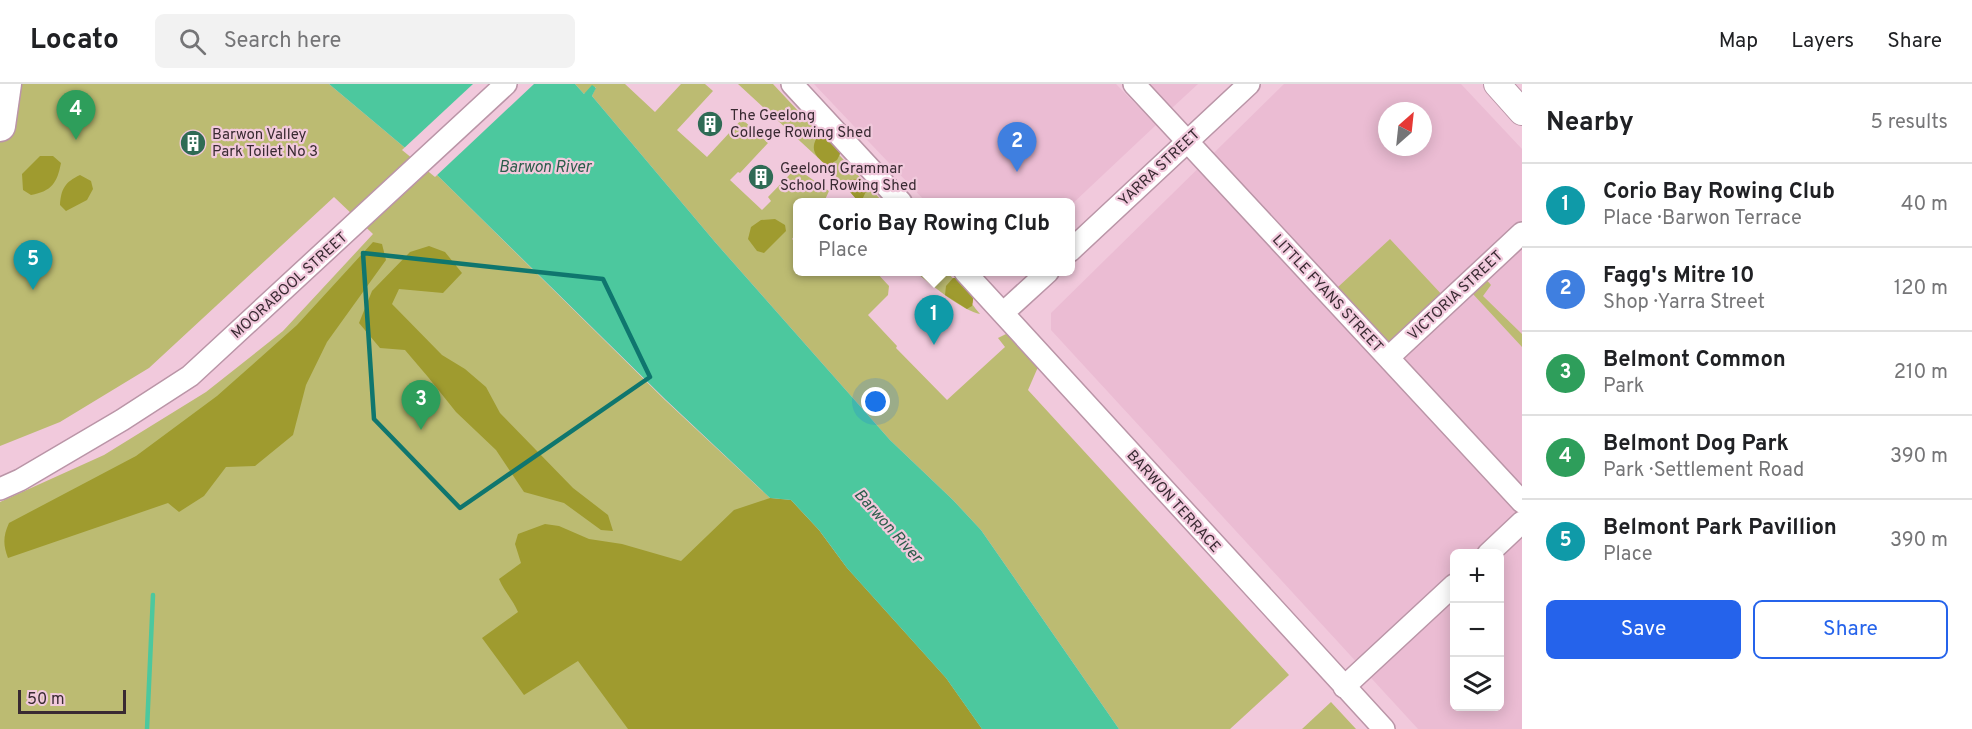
<!DOCTYPE html>
<meta charset="utf-8">
<style>
:root{--surface:#fff;--page:#f2f2f2;--text:#202124;--muted:#757577;--line:#e0e0e0;--accent:#2563eb}
body{margin:0;font-family:Overpass,sans-serif;background:var(--page);color:var(--text)}
.controls{position:absolute;right:18px;bottom:18px;display:grid;overflow:hidden;border-radius:9px;box-shadow:0 3px 15px #0003}
.controls button{width:54px;height:54px;display:grid;place-items:center;padding:0;border:0;border-bottom:2px solid var(--line);background:var(--surface);color:var(--text);font:30px sans-serif}
.compass{position:absolute;left:1378px;top:18px;width:54px;height:54px;border-radius:50%;background:var(--surface);box-shadow:0 3px 15px #0003;rotate:27deg}
.scale{position:absolute;left:18px;bottom:15px;width:108px;box-sizing:border-box;padding-left:6px;border:3px solid #392a32;border-top:0;font-size:16px;line-height:21px;white-space:nowrap;color:#392a32;-webkit-text-stroke:4px #f1c9dc;paint-order:stroke}
.you{position:absolute;left:876px;top:318px;width:21px;height:21px;margin:-15px;border:4px solid #fff;border-radius:50%;background:#1a73e8;box-shadow:0 0 0 9px #1a73e833}
.badge{display:grid;place-items:center;width:39px;height:39px;border-radius:50%;background:var(--accent);color:#fff;font-size:20px;font-weight:700}
.pin{position:absolute;translate:-50% -50px;filter:drop-shadow(0 2px 3px #0008)}
.pin::after{content:'';position:absolute;top:32px;width:21px;height:18px;background:inherit;clip-path:polygon(0 0,100% 0,50% 100%)}
.popup{position:absolute;left:793px;top:114px;width:282px;height:78px;box-sizing:border-box;display:grid;place-content:center;border-radius:9px;background:var(--surface);filter:drop-shadow(0 2px 4px #0005);font-size:20px;white-space:nowrap;color:var(--muted)}
.popup b{font-size:22px;color:var(--text)}
.popup::after{content:'';position:absolute;left:50%;top:100%;margin-left:-12px;border:12px solid transparent;border-top-color:var(--surface)}
.list{margin:0;padding:0;list-style:none}
h2{display:flex;justify-content:space-between;align-items:center;height:78px;margin:0;padding:0 24px;font-size:26px}
h2 small{font-size:20px;font-weight:400;color:var(--muted)}
.list li{display:grid;grid-template-columns:39px 1fr auto;gap:18px;align-items:center;box-sizing:border-box;height:84px;padding:0 24px;border-top:2px solid var(--line)}
.list b{display:block;font-size:22px;white-space:nowrap}
.list p{margin:0;font-size:20px;white-space:nowrap;color:var(--muted)}
.list em{font-size:20px;font-style:normal;color:var(--muted)}
.actions{display:flex;gap:12px;padding:18px 24px}
.actions a{flex:1;padding:14px 0;border:2px solid var(--accent);border-radius:9px;text-align:center;font-size:21px;color:var(--accent)}
.actions .main{background:var(--accent);color:#fff}
.icon{flex:none;width:33px;height:33px;fill:none;stroke:currentColor;stroke-width:2;stroke-linecap:round;stroke-linejoin:round}
.map{position:relative;flex:none;width:1522px;height:645px;overflow:hidden}
header{display:flex;align-items:center;gap:36px;box-sizing:border-box;height:84px;padding:0 30px;background:var(--surface);border-bottom:2px solid var(--line)}
header strong{font-size:28px}
nav{display:flex;gap:33px;margin-inline-start:auto;font-size:21px}
.search{width:420px;height:54px;background:var(--page);display:flex;align-items:center;gap:15px;box-sizing:border-box;padding:0 21px;border-radius:9px;color:var(--muted);font-size:22px}
main{display:flex}
aside{flex:1;background:var(--surface)}
.map>svg:first-child{display:block}
.built{fill:#ebbcd3;fill-rule:evenodd}
.green{fill:#bcbb72}
.forest{fill:#9f9b2f}
.water{fill:#4cc89e}
.pier{fill:#f1c9dc}
.lines{fill:none;stroke-linecap:round;stroke-linejoin:round}
.stream{stroke:#4cc89e;stroke-width:4.5}
.minor-casing{stroke:#ba95a7;stroke-width:24}
.major-casing{stroke:#ba95a7;stroke-width:28}
.highway-casing{stroke:#ba95a7;stroke-width:33}
.minor{stroke:#fff;stroke-width:21}
.major{stroke:#fff;stroke-width:26}
.highway{stroke:#fff;stroke-width:30}
.marked{fill:none;stroke:#0f766e;stroke-width:4.5;stroke-linejoin:round}
.labels{text-anchor:middle;stroke-width:4.5;stroke-linejoin:round;paint-order:stroke}
.poi-label{font-size:15px;fill:#392a32;stroke:#f1c9dc;text-anchor:start}
.street-label{font-size:15px;fill:#392a32;stroke:#f1c9dc}
.water-label{font-size:16px;font-style:italic;fill:#2b5d4b;stroke:#f1c9dc}
</style>
<header>
<strong>Locato</strong>
<div class="search"><svg class="icon" aria-label="search" viewBox="0 0 24 24"><circle cx="10" cy="10" r="6"/><path d="M15 15l6 6"/></svg>Search here</div>
<nav><a>Map</a><a>Layers</a><a>Share</a></nav>
</header>
<main>
<div class="map">
<svg width="1522" height="645" viewBox="0 0 1522 645">
<rect width="100%" height="100%" fill="#f1c9dc"/>
<path class="built" d="M814,0H1116L1156,41L1071,121L1070,118H926Z
M1149,0H1198L1172,24Z
M1284,0H1461L1522,65V645H1418L1051,246V229ZM1387,27H1423V63H1387ZM1454,470H1500V622H1454Z"/>
<path class="green" d="M0,0H329L435,89L665,316L770,414L791,416L847,484L946,594L982,645H0V418L104,371L206,308L283,247L373,150L334,113L149,284L60,338L0,362Z
M575,0H625L655,28L681,0H705L713,7L677,46L707,73L742,35L768,59L740,89L738,88L730,96L762,126L771,117L768,113L796,84L829,107L824,118H798L797,148L792,155L797,160L798,188H876L889,202L888,211L868,231L897,262L896,264L947,316L1005,263L998,254L1006,250L1009,252L1038,283L1028,306L1289,591L1230,645H1119L981,446L953,416L890,356L715,158L592,12L596,3L584,10Z
M738,0H773L883,118H859L827,82Z
M1390,155L1444,213L1391,261L1351,223L1353,220L1338,203Z
M916,188H947C960,201 968,216 980,230C965,228 928,199 916,188Z
M1485,194L1491,201L1483,212L1522,250V263L1472,209Z
M1331,618L1356,645H1302Z"/>
<path class="forest" d="M827,51L843,64L837,76L827,82C817,73 810,68 816,55Z
M40,72H53L61,79C57,99 52,107 31,111L23,106L22,90Z
M80,91L91,97L93,105L87,116L66,127L60,121C61,105 65,98 80,91Z
M861,95L868,103L862,116H857L845,102L848,96Z
M775,135L785,141L786,147L764,169L757,167L748,155L751,143L761,136Z
M373,158L382,160L386,176L327,258L306,301L293,351L255,382L226,383L204,412L179,428L168,419L8,474C3,461 3,452 9,439L136,372L217,312L297,241Z
M429,162L445,168L462,189L443,209L399,205L392,220L442,271L465,285L486,303L500,329L573,404L608,431L613,447L601,446L564,419L524,408L496,366L456,328L428,293L405,266L380,264L359,239L372,207L410,168Z
M953,194H960C968,203 976,209 972,222L967,225L945,211L946,202Z
M770,414L791,416L819,446L847,484L946,594L982,645H628L578,577L524,611L482,554L518,528C513,516 504,507 499,495L521,479L515,460L518,450L545,440L559,442L589,455L622,460L681,477L734,426Z"/>
<path class="water" d="M329,0H575L584,10L592,1L596,4L592,12L715,158L890,356L953,416L981,446L1119,645H982L946,594L847,484L819,446L791,416L770,414L666,316L435,89Z"/>
<path class="pier" d="M473,0H534L435,93L402,66Z"/>
<g class="lines">
<path class="stream" d="M147,645L153,511"/>
<g class="minor-casing">
<path id="minor" d="M792,0L901,118
M1134,0L1522,418
M1070,167L1249,0
M965,188L1384,645
M1003,229L1048,188
M1389,273L1522,149
M0,405L20,396L122,336L190,292L506,0
M1488,470L1522,438
M1344,603L1454,501"/>
</g>
<g class="major-casing">
<path id="major" d="M1497,0L1522,28"/>
</g>
<g class="highway-casing">
<path id="highway" d="M0,42L6,0"/>
</g>
<use href="#minor" class="minor"/>
<use href="#major" class="major"/>
<use href="#highway" class="highway"/>
</g>
<path class="marked" d="M363,169L603,195L650,293L460,424L374,335Z"/>
<defs>
<g id="building-disc" transform="scale(1.35)"><circle r="9.5" fill="#2f6b55" stroke="#f1c9dc"/><path d="M-4-6H4V6H1V3H-1V6H-4ZM-2.5-4.3h1.7v1.8h-1.7ZM.8-4.3h1.7v1.8H.8ZM-2.5-1h1.7V.8h-1.7ZM.8-1h1.7V.8H.8Z" fill="#fff"/></g>
</defs>
<g fill-rule="evenodd">
<use href="#building-disc" x="710" y="40"/>
<use href="#building-disc" x="193" y="59"/>
<use href="#building-disc" x="761" y="93"/>
</g>
<g class="labels">
<g class="poi-label">
<text x="730" y="36">The Geelong<tspan x="730" dy="17">College Rowing Shed</tspan></text>
<text x="212" y="55">Barwon Valley<tspan x="212" dy="17">Park Toilet No 3</tspan></text>
<text x="780" y="89">Geelong Grammar<tspan x="780" dy="17">School Rowing Shed</tspan></text>
</g>
<g class="street-label">
<text transform="translate(1159 83) rotate(-43)" y="5">YARRA STREET</text>
<text transform="translate(289 201) rotate(-42)" y="5">MOORABOOL STREET</text>
<text transform="translate(1328 209) rotate(47)" y="5">LITTLE FYANS STREET</text>
<text transform="translate(1455 211) rotate(-43)" y="5">VICTORIA STREET</text>
<text transform="translate(1174 417) rotate(48)" y="5">BARWON TERRACE</text>
</g>
<g class="water-label">
<text x="545" y="88">Barwon River</text>
<text transform="translate(889 441) rotate(48)" y="6">Barwon River</text>
</g>
</g>
</svg>
<div class="controls">
<button>+</button>
<button>−</button>
<button><svg class="icon" aria-label="layers" viewBox="0 0 24 24"><path d="M12 4l9 5-9 5-9-5zM3 14l9 5 9-5"/></svg></button>
</div>
<svg class="compass" viewBox="-18 -18 36 36"><path d="M0-13l5 13h-10z" fill="#e53935"/><path d="M0 13l5-13h-10z" fill="#757577"/></svg>
<div class="scale">50 m</div>
<div class="you"></div>
<div class="pin badge" style="left:934px;top:261px;background:#0f9aa8">1</div>
<div class="popup"><b>Corio Bay Rowing Club</b>Place</div>
<div class="pin badge" style="left:1017px;top:88px;background:#3f7fe0">2</div>
<div class="pin badge" style="left:421px;top:346px;background:#2e9e5b">3</div>
<div class="pin badge" style="left:76px;top:56px;background:#2e9e5b">4</div>
<div class="pin badge" style="left:33px;top:206px;background:#0f9aa8">5</div>
</div>
<aside>
<h2>Nearby<small>5 results</small></h2>
<ul class="list">
<li><span class="badge" style="background:#0f9aa8">1</span><div><b>Corio Bay Rowing Club</b><p>Place · Barwon Terrace</p></div><em>40 m</em></li>
<li><span class="badge" style="background:#3f7fe0">2</span><div><b>Fagg's Mitre 10</b><p>Shop · Yarra Street</p></div><em>120 m</em></li>
<li><span class="badge" style="background:#2e9e5b">3</span><div><b>Belmont Common</b><p>Park</p></div><em>210 m</em></li>
<li><span class="badge" style="background:#2e9e5b">4</span><div><b>Belmont Dog Park</b><p>Park · Settlement Road</p></div><em>390 m</em></li>
<li><span class="badge" style="background:#0f9aa8">5</span><div><b>Belmont Park Pavillion</b><p>Place</p></div><em>390 m</em></li>
</ul>
<div class="actions"><a class="main">Save</a><a>Share</a></div>
</aside>
</main>
